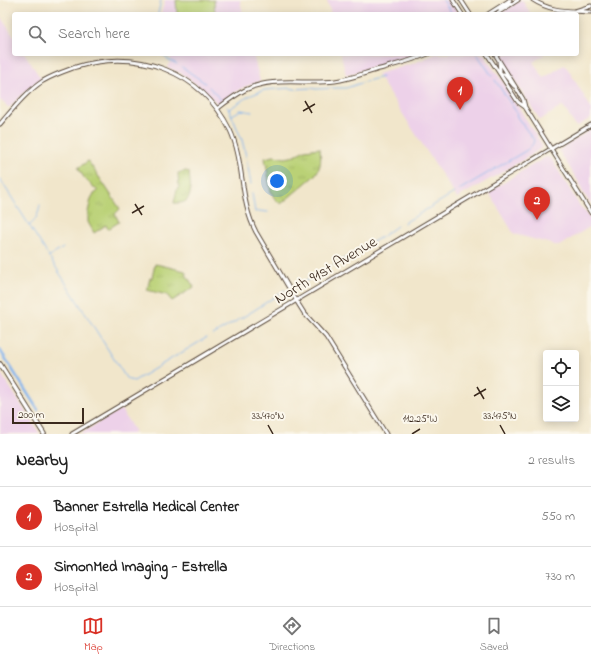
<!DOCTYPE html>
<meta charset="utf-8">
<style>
:root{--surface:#fff;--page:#f2f2f2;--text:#222;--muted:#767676;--line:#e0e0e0;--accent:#d93025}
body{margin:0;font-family:"Indie Flower",sans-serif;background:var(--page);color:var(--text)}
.controls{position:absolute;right:12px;bottom:12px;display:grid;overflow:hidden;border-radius:4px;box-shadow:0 2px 10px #0003}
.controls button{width:36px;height:36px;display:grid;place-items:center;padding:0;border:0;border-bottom:1px solid var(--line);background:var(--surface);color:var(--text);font:20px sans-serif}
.scale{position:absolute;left:12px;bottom:10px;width:72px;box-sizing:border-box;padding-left:4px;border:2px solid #3b2a1e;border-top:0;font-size:11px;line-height:14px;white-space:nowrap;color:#3b2a1e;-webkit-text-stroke:3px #fbf7ec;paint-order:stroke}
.you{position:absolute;left:277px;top:181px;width:14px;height:14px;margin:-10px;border:3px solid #fff;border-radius:50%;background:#1a73e8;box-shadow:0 0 0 6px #1a73e833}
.badge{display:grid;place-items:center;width:26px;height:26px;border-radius:50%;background:var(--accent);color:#fff;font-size:13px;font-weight:700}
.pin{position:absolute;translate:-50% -33px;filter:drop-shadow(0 1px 2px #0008)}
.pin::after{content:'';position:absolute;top:21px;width:14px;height:12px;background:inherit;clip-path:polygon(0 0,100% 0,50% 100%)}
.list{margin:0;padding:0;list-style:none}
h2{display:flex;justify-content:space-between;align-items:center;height:52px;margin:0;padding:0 16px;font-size:17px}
h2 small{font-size:13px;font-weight:400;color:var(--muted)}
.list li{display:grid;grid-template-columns:26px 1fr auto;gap:12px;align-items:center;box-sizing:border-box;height:60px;padding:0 16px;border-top:1px solid var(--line)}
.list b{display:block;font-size:15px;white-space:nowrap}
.list p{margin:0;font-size:13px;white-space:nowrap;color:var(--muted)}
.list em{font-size:13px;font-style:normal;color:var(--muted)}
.icon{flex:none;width:22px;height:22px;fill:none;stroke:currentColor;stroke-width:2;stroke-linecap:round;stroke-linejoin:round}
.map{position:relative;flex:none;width:591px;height:434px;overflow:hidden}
.search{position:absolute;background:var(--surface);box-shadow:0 2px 10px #0003;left:12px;right:12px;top:12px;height:44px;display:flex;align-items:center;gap:10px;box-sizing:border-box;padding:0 14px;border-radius:4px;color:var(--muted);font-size:15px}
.sheet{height:172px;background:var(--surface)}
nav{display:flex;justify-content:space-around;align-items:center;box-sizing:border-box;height:56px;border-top:1px solid var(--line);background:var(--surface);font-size:11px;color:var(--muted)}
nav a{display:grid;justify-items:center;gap:2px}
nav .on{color:var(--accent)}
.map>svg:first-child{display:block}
.built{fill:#edd1e9}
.grass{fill:url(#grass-tufts);stroke:#7a7e4a}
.pitch{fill:#bad176;stroke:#7a7e4a}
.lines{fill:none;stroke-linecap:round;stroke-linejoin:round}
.stream{stroke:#80b4ee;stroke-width:1}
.canal{stroke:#80b4ee;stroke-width:2.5}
.tertiary-casing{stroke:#564638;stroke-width:5}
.secondary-casing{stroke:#564638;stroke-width:5}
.primary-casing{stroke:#564638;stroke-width:5.5}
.tertiary{stroke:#fff;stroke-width:3}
.secondary{stroke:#fff;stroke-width:3}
.primary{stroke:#fff;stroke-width:3.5}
.ticks{fill:none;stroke:#3b2a1e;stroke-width:1.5}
.labels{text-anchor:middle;stroke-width:4;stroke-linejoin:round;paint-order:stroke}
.street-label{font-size:16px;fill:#3b2a1e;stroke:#fbf7ec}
.ticks-label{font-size:10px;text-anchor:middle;fill:#3b2a1e;stroke:#fbf7ec;stroke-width:4;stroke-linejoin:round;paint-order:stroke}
</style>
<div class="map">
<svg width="591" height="434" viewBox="0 0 591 434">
<defs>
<pattern id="grass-tufts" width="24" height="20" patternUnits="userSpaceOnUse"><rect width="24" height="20" fill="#bad176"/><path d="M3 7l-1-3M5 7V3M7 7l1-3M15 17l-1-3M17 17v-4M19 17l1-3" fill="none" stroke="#a1b466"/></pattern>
</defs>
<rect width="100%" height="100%" fill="#fbf7ec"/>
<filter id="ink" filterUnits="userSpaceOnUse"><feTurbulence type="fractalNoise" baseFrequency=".025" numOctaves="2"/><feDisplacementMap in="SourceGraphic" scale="8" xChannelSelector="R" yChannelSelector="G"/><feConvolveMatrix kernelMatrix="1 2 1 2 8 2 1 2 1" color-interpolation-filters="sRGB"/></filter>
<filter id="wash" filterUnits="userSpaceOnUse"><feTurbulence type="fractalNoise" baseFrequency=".012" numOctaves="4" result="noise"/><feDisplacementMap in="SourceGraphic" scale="16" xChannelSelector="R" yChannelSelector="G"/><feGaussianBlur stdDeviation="0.9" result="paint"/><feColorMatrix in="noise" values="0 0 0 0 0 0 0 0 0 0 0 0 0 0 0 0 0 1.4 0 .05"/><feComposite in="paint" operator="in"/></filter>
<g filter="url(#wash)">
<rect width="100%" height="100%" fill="#f1e6cb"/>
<path class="built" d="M165,0H240L243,14H161Z
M327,0H450L459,14H331Z
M521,0H522L531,14H499Z
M0,16L14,37V54H25L41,79L25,91L10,107H8L0,100Z
M166,54H253L260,81L247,86L240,89L218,104L199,86L180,73L167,67L172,59Z
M341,54H418L346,75Z
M436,54H485L489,63L501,79L542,145L541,148L530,156L457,198L377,74L412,64Z
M498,54H545L533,62L544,78L564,65L568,69L591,108V118L576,127L563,106L540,120Z
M591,129V204L583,193L578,181L559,151L562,148Z
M546,157L551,158L579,205L586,212L591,220V226L559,246L514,234L488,191L505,182L512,177Z
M0,372L40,434H0Z
M121,409L135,432L132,434H80Z"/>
<path class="grass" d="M320,148C321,159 322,167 314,176L281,204L275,199L271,192L265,158L274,156L285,158L291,157L305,150Z
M88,161C99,177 110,193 120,209L115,214L119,222L108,229L106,225L94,233L88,222V212L91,199L93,195L98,191L85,179L78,168Z
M186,171L189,172C190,186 196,205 174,203L177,189L179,187L178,173Z
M155,264L160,265L185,271L187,276L194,287L172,301L167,295L147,290L150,278H152Z"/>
<path class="pitch" d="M176,0H214L215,14H177Z"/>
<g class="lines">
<path class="stream" d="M443,0L452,14
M158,14L161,0
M163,54L167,59L177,64
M477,54L492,76
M182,67L205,83
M209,87L221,100
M227,107L229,109L242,140L246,156L251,184
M229,109L249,96L264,90L291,88L294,89L311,88L316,89L336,88H346L367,81L382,77
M232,115L241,110L252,112
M0,179C42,246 84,311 126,378L129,380L134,381L206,338
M459,190L527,150L533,144L534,140L517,117L516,112L513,107L495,80
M252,193L255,212L259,211L268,212
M404,223L454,193
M30,225C36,221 39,212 40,205
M49,257L63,248
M296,287L383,236L397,226
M213,335L253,311L285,290"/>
<path class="canal" d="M0,350L38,410"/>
</g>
</g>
<g filter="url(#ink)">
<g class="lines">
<g class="tertiary-casing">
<path id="tertiary" d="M533,0C553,13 570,10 591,12
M500,10L509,3V0
M575,11L591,6
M488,14L510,0
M496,14L518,0
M217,109C226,102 235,95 245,90C273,76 305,85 335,81C349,79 362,74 376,70C394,65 411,61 428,54
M0,124C13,109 26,92 43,81C53,75 65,71 76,67C137,48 201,71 230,130C245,162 239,200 256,232L299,305L304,313L326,337L386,434"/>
</g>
<g class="secondary-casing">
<path id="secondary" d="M453,0L462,14
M461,0L470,14
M487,54L518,102L525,107L591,213
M495,54L523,99L525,107
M499,62L500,70V74
M500,74H504L514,86
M72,434L591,125"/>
</g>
<g class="primary-casing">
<path id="primary" d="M0,364L44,434"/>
</g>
<use href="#tertiary" class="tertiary"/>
<use href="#secondary" class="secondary"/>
<use href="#primary" class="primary"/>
</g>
</g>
<path class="ticks" d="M305,101L312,113M303,111L315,104M135,204L142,215M132,213L144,206M477,387L484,399M474,396L486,389M268,425L273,434M500,425L505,434M412,434L420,429"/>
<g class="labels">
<g class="street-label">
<text transform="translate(325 269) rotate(-31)" y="6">North 91st Avenue</text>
</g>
</g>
<g class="ticks-label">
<text x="268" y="419">33.470°N</text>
<text x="500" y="419">33.475°N</text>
<text x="420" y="422">112.25°W</text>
</g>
</svg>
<div class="controls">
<button><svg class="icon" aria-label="locate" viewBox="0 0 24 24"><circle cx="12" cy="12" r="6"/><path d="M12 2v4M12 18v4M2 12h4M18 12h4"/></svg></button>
<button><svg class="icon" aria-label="layers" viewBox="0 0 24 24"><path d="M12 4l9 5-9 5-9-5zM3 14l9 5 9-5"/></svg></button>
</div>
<div class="scale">200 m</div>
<div class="you"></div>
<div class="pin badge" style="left:460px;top:110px">1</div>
<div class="pin badge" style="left:537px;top:220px">2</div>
<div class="search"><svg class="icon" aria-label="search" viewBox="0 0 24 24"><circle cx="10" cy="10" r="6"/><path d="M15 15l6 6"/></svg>Search here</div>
</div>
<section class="sheet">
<h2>Nearby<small>2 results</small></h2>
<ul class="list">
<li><span class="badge">1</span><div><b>Banner Estrella Medical Center</b><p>Hospital</p></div><em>550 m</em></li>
<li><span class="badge">2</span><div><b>SimonMed Imaging - Estrella</b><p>Hospital</p></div><em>730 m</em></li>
</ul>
</section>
<nav>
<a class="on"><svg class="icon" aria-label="map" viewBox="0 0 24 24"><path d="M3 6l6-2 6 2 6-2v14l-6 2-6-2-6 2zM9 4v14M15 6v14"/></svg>Map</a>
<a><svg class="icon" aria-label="directions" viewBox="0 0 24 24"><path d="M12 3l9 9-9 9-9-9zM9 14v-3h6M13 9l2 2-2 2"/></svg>Directions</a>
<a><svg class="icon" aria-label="saved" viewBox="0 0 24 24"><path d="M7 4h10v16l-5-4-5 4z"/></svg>Saved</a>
</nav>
